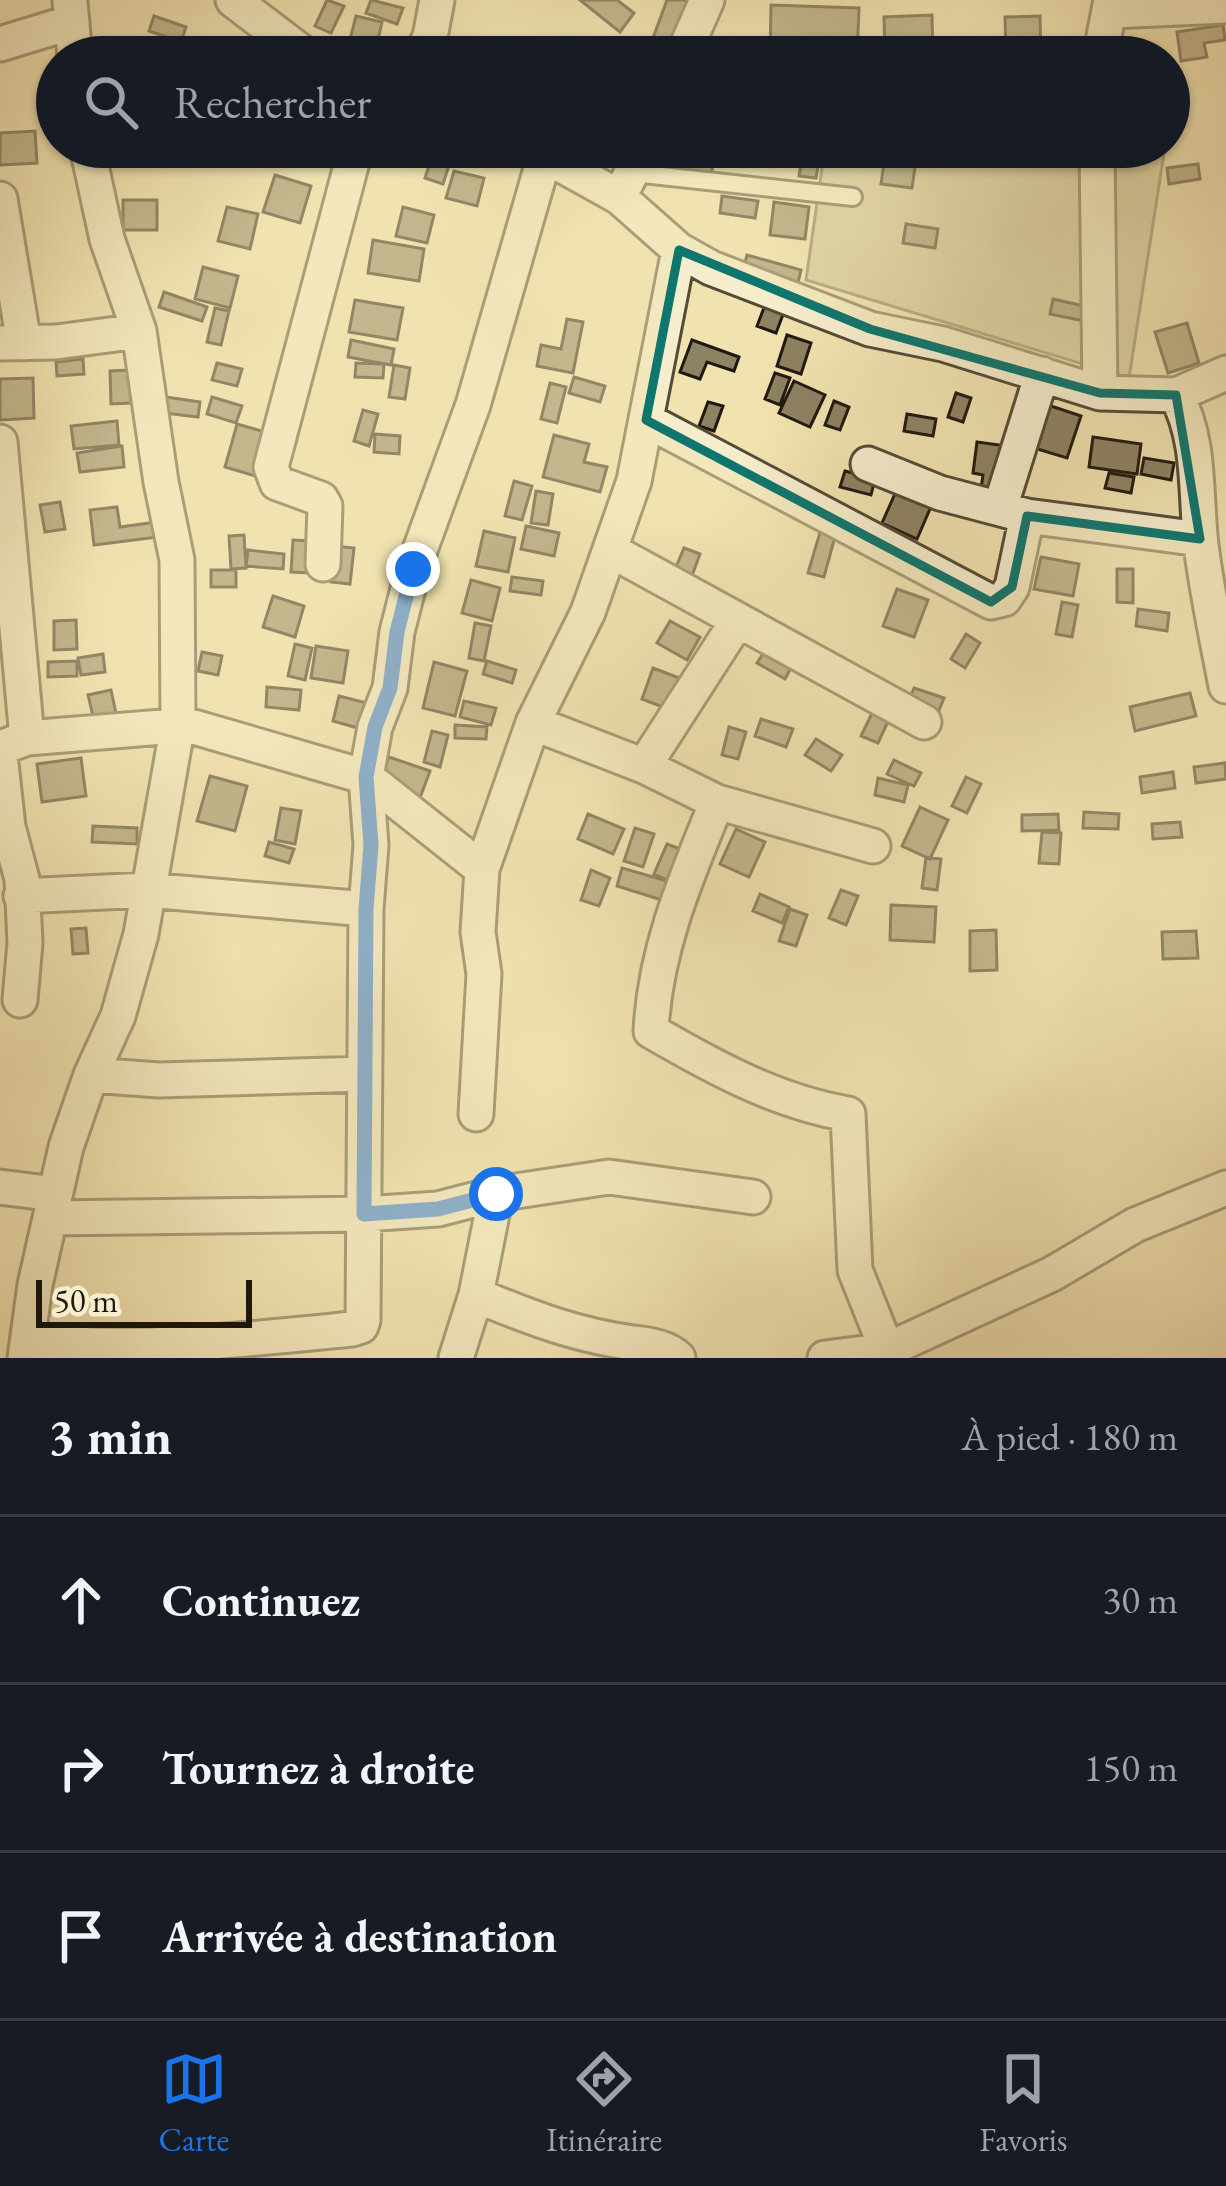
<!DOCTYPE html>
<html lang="fr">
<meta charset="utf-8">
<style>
:root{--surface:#171b24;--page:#242831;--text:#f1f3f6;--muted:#9ea1a6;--line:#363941;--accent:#1a73e8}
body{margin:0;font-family:"EB Garamond",serif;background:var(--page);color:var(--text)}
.scale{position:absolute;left:36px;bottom:30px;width:216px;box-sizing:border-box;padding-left:12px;border:6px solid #20180f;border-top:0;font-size:33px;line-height:42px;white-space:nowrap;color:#20180f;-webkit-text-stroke:9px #f6edcc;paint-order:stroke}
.stop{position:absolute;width:36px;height:36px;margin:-27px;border:9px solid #1a73e8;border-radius:50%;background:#fff}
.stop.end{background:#1a73e8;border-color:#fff;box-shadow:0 3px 12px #0008}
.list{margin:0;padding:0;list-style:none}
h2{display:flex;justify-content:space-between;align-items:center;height:156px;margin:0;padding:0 48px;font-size:51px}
h2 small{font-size:39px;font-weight:400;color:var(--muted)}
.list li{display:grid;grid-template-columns:78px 1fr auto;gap:36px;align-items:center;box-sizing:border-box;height:168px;padding:0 48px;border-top:3px solid var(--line)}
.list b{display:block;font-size:45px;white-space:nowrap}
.list em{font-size:39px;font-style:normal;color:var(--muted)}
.icon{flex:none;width:66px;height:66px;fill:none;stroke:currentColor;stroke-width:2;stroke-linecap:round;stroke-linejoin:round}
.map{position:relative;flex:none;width:1226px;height:1358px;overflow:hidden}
.search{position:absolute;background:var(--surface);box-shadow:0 3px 9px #0004;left:36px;right:36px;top:36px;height:132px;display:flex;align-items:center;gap:30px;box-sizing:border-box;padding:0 42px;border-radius:66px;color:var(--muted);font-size:45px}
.sheet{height:660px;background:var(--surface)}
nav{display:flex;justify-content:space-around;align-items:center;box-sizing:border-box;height:168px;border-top:3px solid var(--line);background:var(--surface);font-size:33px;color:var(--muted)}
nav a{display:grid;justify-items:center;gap:6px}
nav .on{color:var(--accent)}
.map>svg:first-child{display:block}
.green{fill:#cdc095;stroke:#766c52;stroke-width:3}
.building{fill:#8d8263;stroke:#20180f;stroke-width:3}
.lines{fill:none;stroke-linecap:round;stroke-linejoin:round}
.service-casing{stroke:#544b37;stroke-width:22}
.minor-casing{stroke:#544b37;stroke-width:39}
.service{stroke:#f6edcc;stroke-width:16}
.minor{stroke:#f6edcc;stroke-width:33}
.route{stroke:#1a73e8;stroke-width:15}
.marked{fill:none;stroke:#0f766e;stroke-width:9;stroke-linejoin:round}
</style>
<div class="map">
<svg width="1226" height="1358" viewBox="0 0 1226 1358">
<rect width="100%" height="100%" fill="#f1e3b0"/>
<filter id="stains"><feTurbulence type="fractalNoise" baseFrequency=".00167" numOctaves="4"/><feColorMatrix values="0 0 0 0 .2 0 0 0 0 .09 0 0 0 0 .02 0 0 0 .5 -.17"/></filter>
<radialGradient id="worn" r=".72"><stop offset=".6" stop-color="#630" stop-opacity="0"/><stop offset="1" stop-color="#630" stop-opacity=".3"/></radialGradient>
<path class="green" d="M825,147H1165L1129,378L806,280Z"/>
<path class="building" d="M327,0L344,6L331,33L315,26Z
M371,0L403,8L397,24L366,13Z
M580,0H617L634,13L620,32Z
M667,0H694L673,57H646Z
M771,5L859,8L857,57H770Z
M932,15L933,57H885L884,17Z
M154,16L186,27L181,42L149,31Z
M356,16L382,22L374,57L347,51Z
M1040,16L1041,57H1006L1005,17Z
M1223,25L1225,40L1204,43L1207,57L1181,61L1177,32Z
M35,131L37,163L0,165V133Z
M284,147H336L331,167L282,154Z
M690,147H716L711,176L686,172Z
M804,147L821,149L816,178L799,176Z
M432,157L450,162L443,184L425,178Z
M884,163L915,167L912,188L881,184Z
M1198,164L1200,179L1169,184L1167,168Z
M454,171L484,178L477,206L446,198Z
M275,175L311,186L300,223L263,212Z
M722,196L758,201L755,218L720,213Z
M123,200H157V230H123Z
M774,202L809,207L805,239L770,235Z
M227,207L258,214L250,249L218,241Z
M403,207L434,215L427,243L396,236Z
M906,224L938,229L935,248L903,243Z
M373,240L424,249L419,281L368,273Z
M747,255L801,270L796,291L741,277Z
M203,267L238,276L230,308L195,299Z
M164,292L207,307L202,321L159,307Z
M1053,299L1093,308L1089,322L1050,314Z
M355,300L403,308L397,340L349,332Z
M765,305L784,312L776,333L757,326Z
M215,308L229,311L221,345L207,342Z
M567,319L583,322L573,373L537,366L541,345L561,349Z
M1187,323L1199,363L1168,373L1155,332Z
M787,335L811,343L801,374L777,366Z
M351,340L394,349L391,365L348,357Z
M692,340L739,357L734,371L707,362L700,379L680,372Z
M83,359L84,374L57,376L56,362Z
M217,363L242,369L237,386L212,380Z
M356,363L384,364L383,378L355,377Z
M394,365L410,368L405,399L389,397Z
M130,370L131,403L111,404L110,371Z
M775,373L790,378L780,405L765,399Z
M574,377L605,386L600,402L569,393Z
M33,378L34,418L0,420V379Z
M794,381L825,395L810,427L779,413Z
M550,383L566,387L557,423L541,419Z
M956,393L971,398L963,422L948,417Z
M166,397L200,402L198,417L164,413Z
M212,397L242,406L236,423L207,414Z
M834,401L849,407L840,430L825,425Z
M708,402L723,406L714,431L699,426Z
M1048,405L1081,416L1067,458L1034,448Z
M363,410L378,414L369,446L354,441Z
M907,414L936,419L933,436L904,431Z
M117,421L119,445L74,449L71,426Z
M237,424L272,434L259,477L225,467Z
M375,434L400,436L399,454L374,452Z
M554,435L589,444L584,462L607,467L600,492L543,477Z
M1093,437L1141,444L1137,474L1089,467Z
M977,442L1007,446L1000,498L980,495L983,475L973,473Z
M122,446L124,467L80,472L77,453Z
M1144,458L1174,463L1171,480L1141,474Z
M845,471L875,479L871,495L840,487Z
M1109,473L1134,477L1131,493L1105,488Z
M514,481L532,486L522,520L505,516Z
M898,487L933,502L917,539L882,523Z
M536,491L553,494L548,525L531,523Z
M60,502L65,529L45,532L40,505Z
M117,507L120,527L156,522L158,537L94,545L90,510Z
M526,526L559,533L554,556L521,549Z
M821,529L836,533L824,577L808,573Z
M484,531L515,538L508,572L476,566Z
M244,535L246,568L231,569L229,536Z
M293,540L311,541L310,573L291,572Z
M335,546L354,548L350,584L331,582Z
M684,548L700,554L690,581L673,574Z
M248,550L284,554L283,569L246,566Z
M1041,557L1079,564L1073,596L1034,589Z
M1117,569H1133V603L1117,602Z
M211,570H236V587H211Z
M512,577L543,581L541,595L510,591Z
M471,580L500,588L492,621L462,613Z
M897,589L928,600L914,637L883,626Z
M273,596L304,606L295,637L263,627Z
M1062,602L1078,605L1072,637L1056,634Z
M1138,609L1169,613L1167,631L1136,626Z
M76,620L77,649L54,650V621Z
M670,621L700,637L687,660L657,643Z
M475,623L491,626L484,661L469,658Z
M966,634L980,643L965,668L951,659Z
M295,644L312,648L305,680L288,676Z
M316,646L348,651L343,683L311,678Z
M768,646L794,662L785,679L757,663Z
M202,652L222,656L218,675L198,671Z
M103,654L105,672L81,675L78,658Z
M77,661V676L48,677V662Z
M487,661L516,670L512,683L483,674Z
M434,662L467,671L455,716L423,708Z
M653,668L687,681L676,712L642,699Z
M267,687L301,690L299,710L266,707Z
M914,688L944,698L936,718L906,708Z
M111,690L118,723L96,729L88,695Z
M1190,693L1196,716L1135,731L1130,707Z
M339,696L367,703L361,729L333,721Z
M464,701L496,708L491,725L460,717Z
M875,707L891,715L878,743L861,736Z
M761,719L793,729L786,747L755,736Z
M455,725L487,727L486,739L455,738Z
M729,727L746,732L738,759L722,755Z
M432,731L448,735L440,767L424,762Z
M816,739L842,755L831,771L805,755Z
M389,757L430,771L417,806L376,791Z
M81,758L86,796L42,802L37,764Z
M894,760L921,773L914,786L887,774Z
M1225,763L1226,779L1196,783L1194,767Z
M1173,772L1175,788L1142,793L1140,777Z
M210,776L247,786L235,831L197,821Z
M966,777L981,784L967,813L952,806Z
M878,778L908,785L904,802L875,795Z
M920,807L948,820L930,859L902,846Z
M281,808L301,811L295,844L275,840Z
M1084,812L1119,814L1118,829L1083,828Z
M588,814L624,829L613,854L578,839Z
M1058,814L1059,830L1022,831V815Z
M1180,822L1182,837L1153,839L1152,824Z
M93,826L137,828V844L92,842Z
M635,828L654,834L643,867L624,861Z
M736,829L765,842L749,877L720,864Z
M1042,832L1061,833L1059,864L1039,863Z
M269,842L294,849L289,863L265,856Z
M667,844L683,850L670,881L654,874Z
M926,857L941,859L937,890L922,888Z
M622,868L667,881L662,900L617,886Z
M591,870L610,878L599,906L581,900Z
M841,890L858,896L846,925L829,918Z
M760,894L789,907L782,923L753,911Z
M891,905L936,907L934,942L890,940Z
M790,909L807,915L796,946L779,941Z
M86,928L88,953L73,954L71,929Z
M996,930L997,970L970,971V931Z
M1196,931L1198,958L1163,959L1162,932Z"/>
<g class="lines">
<g class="service-casing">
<path id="service" d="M634,173L853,197"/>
</g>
<g class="minor-casing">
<path id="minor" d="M233,0L308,57
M70,2L75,57
M1111,11L1226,6
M0,44L72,22
M420,57L430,37L437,0
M682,57L707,0
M1100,57L1111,0
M529,147L619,197L679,250L711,268L870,329L943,344L1100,393L1176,395L1226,373
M1097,147L1100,393
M619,197L645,147
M0,199L24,343
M0,343L56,342L139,331
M1176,395C1201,440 1195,495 1201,545C1207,593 1217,639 1226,686
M646,420L991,602L1004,599L1012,587L1027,516
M0,442L27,738
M868,464L940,493L1027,516L1200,539
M1000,508L1042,374
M610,550L924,722
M323,564L325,506L321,499L277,483L271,467L356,147
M533,723L644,766L717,802L873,846
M0,748L27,738L187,725L366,777L482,869L478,932L484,974L476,1114
M0,755L8,827L22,879L25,943L20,1000
M644,766L738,620
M717,802C686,878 655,949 651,1031C713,1067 777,1102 848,1114L855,1270L887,1350
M482,869L533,723L588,612L634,481L679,250
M21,896L147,890L366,909
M91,1075L159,1080L364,1074
M0,1187L55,1194
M50,1218L364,1214L438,1209L496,1194L609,1177L753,1197
M476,1295C528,1317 578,1336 634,1343C649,1345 667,1347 678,1358
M29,1341C138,1352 243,1340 352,1329L361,1326L363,1320L366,909L371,845L366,777L375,727L390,688L397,632L413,569L473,405L545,155
M25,1358L35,1285L66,1147L91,1075L118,1016L141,934L178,724L177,560L161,482L139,331L107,239L87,147
M456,1358L476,1295L496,1194
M825,1358L887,1350L1052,1274L1135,1225L1226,1188"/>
</g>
<use href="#service" class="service"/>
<use href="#minor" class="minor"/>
</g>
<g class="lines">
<path class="route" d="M413,569L397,632L390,688L375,727L366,777L371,845L366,909L364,1214L438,1209L496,1194"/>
</g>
<path d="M0 0H1226V1358H0ZM679,250L870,329L1100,393L1176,395L1200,539L1027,516L1012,587L991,602L646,420Z" fill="#f1e3b0" fill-opacity=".55" fill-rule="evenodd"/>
<path class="marked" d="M679,250L870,329L1100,393L1176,395L1200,539L1027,516L1012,587L991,602L646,420Z"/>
<rect width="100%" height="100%" filter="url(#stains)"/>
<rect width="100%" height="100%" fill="url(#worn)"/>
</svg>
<div class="scale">50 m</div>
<div class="stop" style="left:496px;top:1194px"></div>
<div class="stop end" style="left:413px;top:569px"></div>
<div class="search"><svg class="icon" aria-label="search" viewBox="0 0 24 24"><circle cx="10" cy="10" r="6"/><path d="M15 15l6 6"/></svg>Rechercher</div>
</div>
<section class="sheet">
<h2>3 min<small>À pied · 180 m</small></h2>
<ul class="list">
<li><svg class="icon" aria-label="ahead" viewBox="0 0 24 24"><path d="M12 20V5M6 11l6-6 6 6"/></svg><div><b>Continuez</b></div><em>30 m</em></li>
<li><svg class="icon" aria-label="right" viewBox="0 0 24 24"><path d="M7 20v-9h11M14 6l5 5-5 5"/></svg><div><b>Tournez à droite</b></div><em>150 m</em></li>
<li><svg class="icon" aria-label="arrive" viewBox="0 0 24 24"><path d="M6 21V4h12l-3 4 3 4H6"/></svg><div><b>Arrivée à destination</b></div></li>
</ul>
</section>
<nav>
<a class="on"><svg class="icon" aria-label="map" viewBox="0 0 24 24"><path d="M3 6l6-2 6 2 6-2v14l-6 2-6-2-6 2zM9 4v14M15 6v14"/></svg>Carte</a>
<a><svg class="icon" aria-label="directions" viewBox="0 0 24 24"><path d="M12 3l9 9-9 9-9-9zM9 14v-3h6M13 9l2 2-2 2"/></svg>Itinéraire</a>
<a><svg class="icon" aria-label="saved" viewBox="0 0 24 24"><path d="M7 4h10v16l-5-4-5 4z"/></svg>Favoris</a>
</nav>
